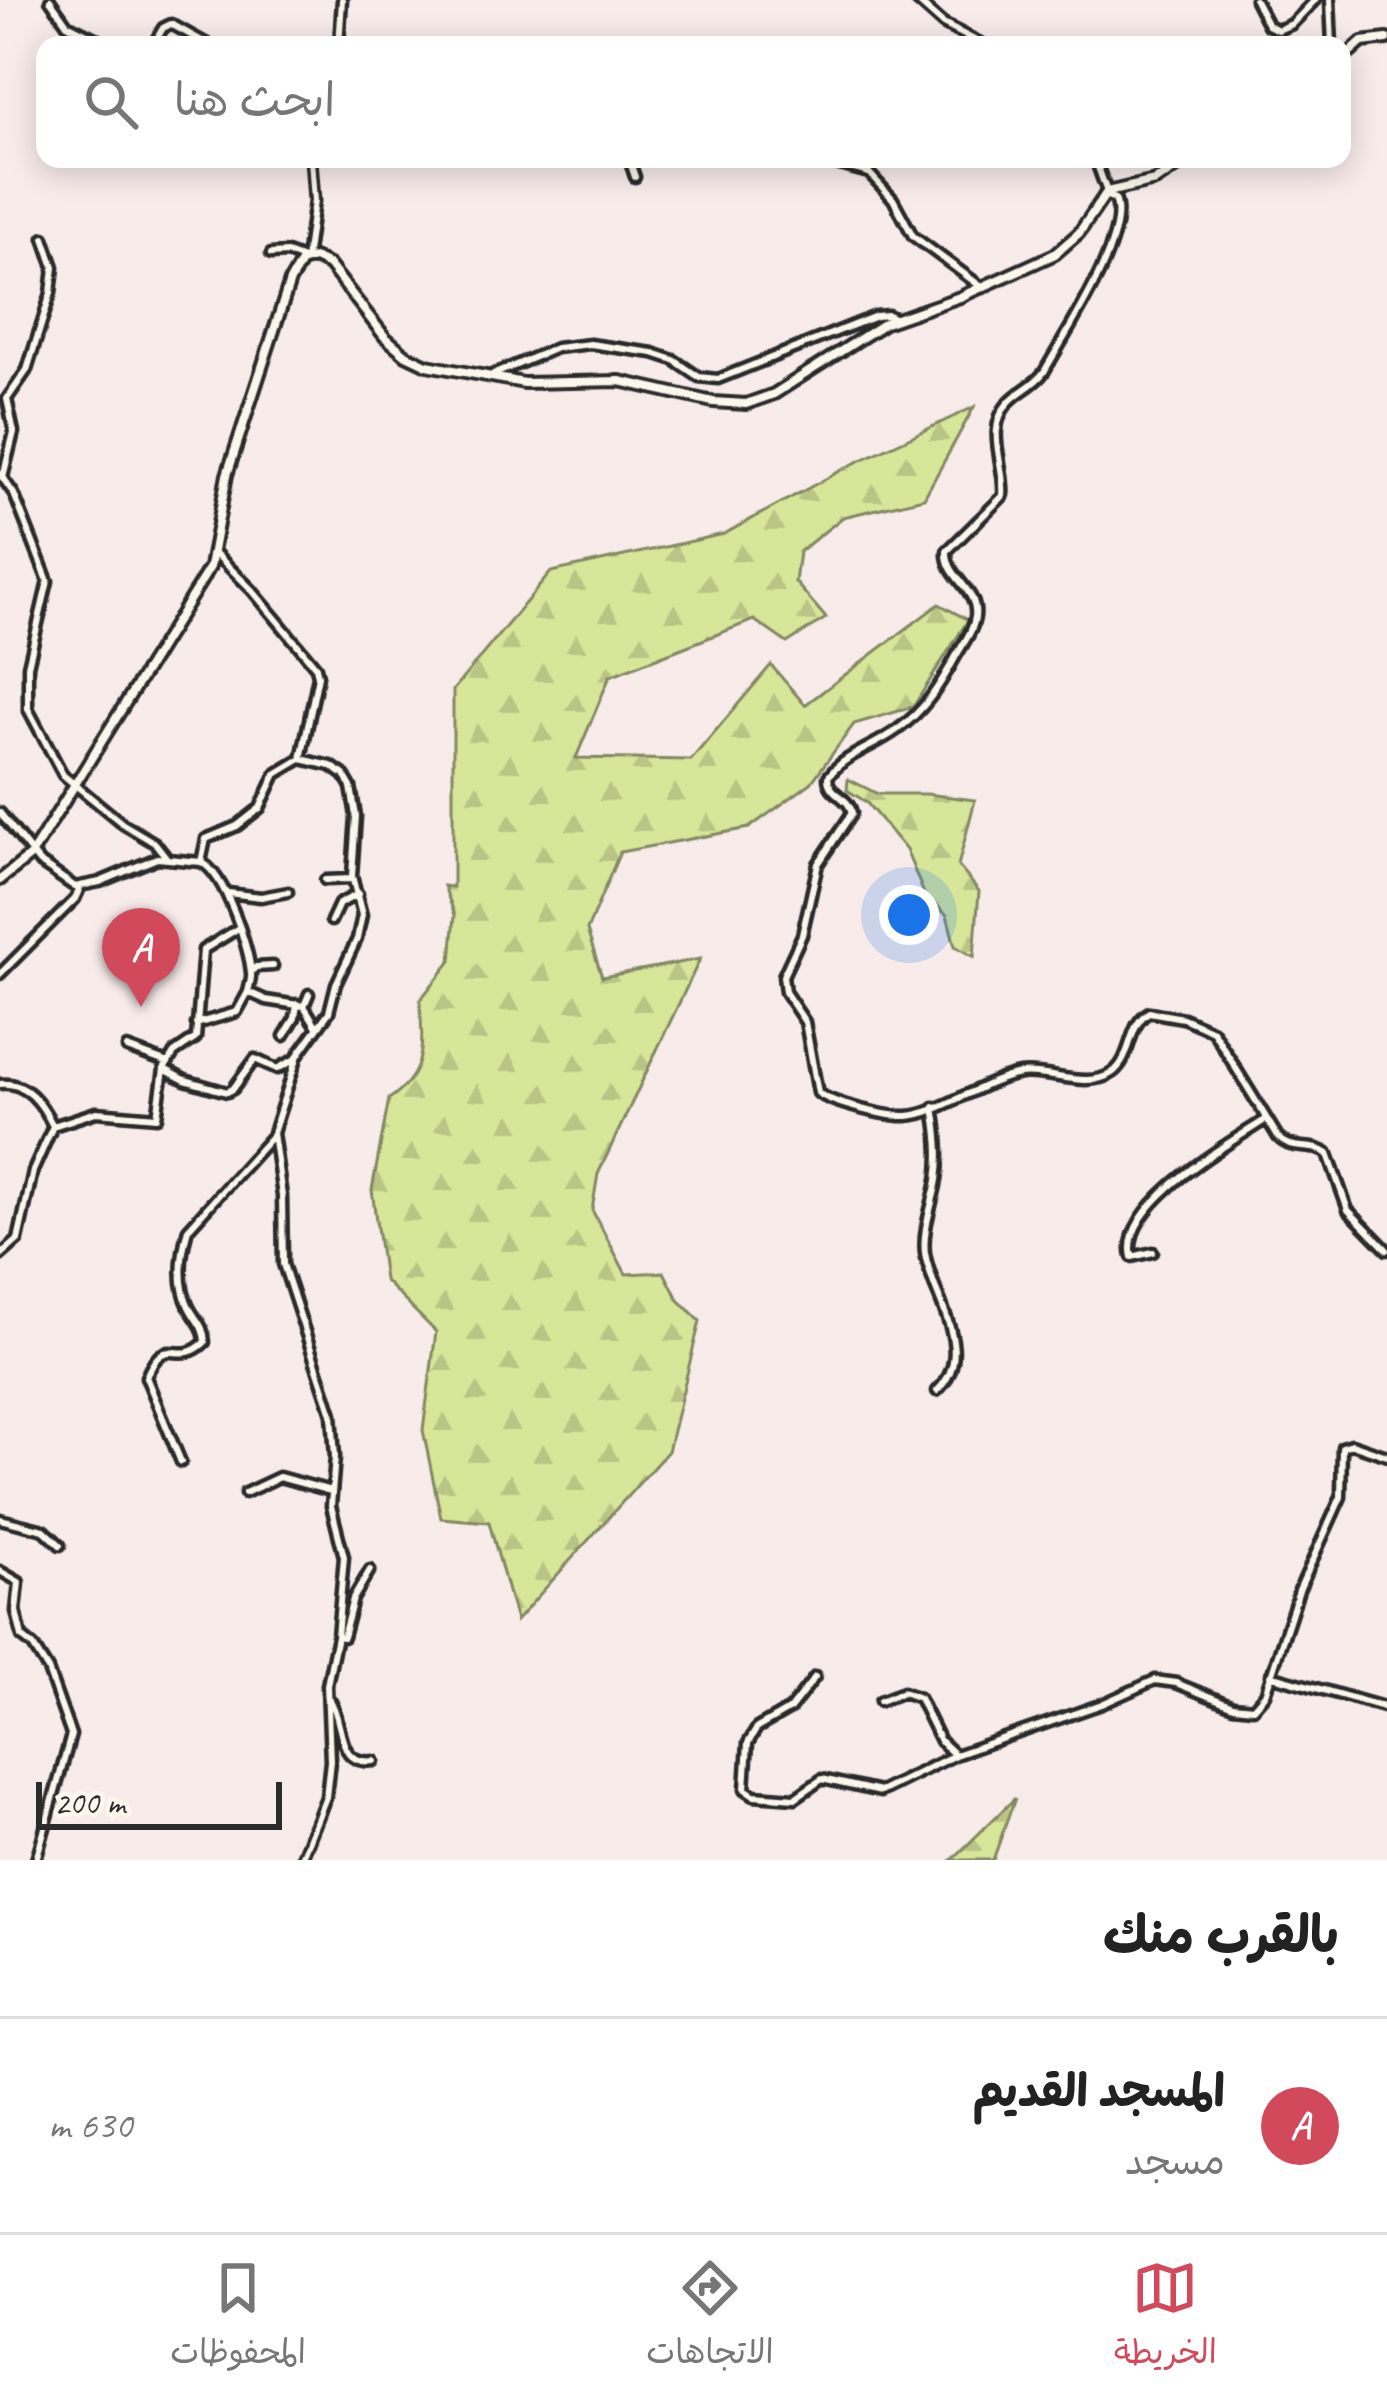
<!DOCTYPE html>
<html lang="ar">
<meta charset="utf-8">
<style>
:root{--surface:#fff;--page:#f2f2f2;--text:#222;--muted:#767676;--line:#e0e0e0;--accent:#d1495b}
body{margin:0;font-family:Caveat,"Playpen Sans Arabic",sans-serif;background:var(--page);color:var(--text);direction:rtl}
.scale{position:absolute;left:36px;bottom:30px;width:246px;box-sizing:border-box;padding-left:12px;border:6px solid #2b2b2b;border-top:0;font-size:33px;line-height:42px;white-space:nowrap;color:#2b2b2b;-webkit-text-stroke:9px #fbf7ec;paint-order:stroke}
.you{position:absolute;left:909px;top:915px;width:42px;height:42px;margin:-30px;border:9px solid #fff;border-radius:50%;background:#1a73e8;box-shadow:0 0 0 18px #1a73e833}
.badge{display:grid;place-items:center;width:78px;height:78px;border-radius:50%;background:var(--accent);color:#fff;font-size:39px;font-weight:700}
.pin{position:absolute;translate:-50% -99px;filter:drop-shadow(0 3px 6px #0008)}
.pin::after{content:'';position:absolute;top:63px;width:42px;height:36px;background:inherit;clip-path:polygon(0 0,100% 0,50% 100%)}
.list{margin:0;padding:0;list-style:none}
h2{display:flex;justify-content:space-between;align-items:center;height:156px;margin:0;padding:0 48px;font-size:51px}
h2 small{font-size:39px;font-weight:400;color:var(--muted)}
.list li{display:grid;grid-template-columns:78px 1fr auto;gap:36px;align-items:center;box-sizing:border-box;height:216px;padding:0 48px;border-top:3px solid var(--line)}
.list b{display:block;font-size:45px;white-space:nowrap}
.list p{margin:0;font-size:39px;white-space:nowrap;color:var(--muted)}
.list em{font-size:39px;font-style:normal;color:var(--muted)}
.icon{flex:none;width:66px;height:66px;fill:none;stroke:currentColor;stroke-width:2;stroke-linecap:round;stroke-linejoin:round}
.map{position:relative;flex:none;width:1387px;height:1860px;overflow:hidden;direction:ltr}
.search{position:absolute;background:var(--surface);box-shadow:0 6px 30px #0003;left:36px;right:36px;top:36px;height:132px;display:flex;align-items:center;gap:30px;box-sizing:border-box;padding:0 42px;border-radius:24px;color:var(--muted);font-size:45px}
.sheet{height:372px;background:var(--surface)}
nav{display:flex;justify-content:space-around;align-items:center;box-sizing:border-box;height:168px;border-top:3px solid var(--line);background:var(--surface);font-size:33px;color:var(--muted)}
nav a{display:grid;justify-items:center;gap:6px}
nav .on{color:var(--accent)}
.map>svg:first-child{display:block}
.forest{fill:url(#forest-firs);stroke:#828862;stroke-width:3}
.lines{fill:none;stroke-linecap:round;stroke-linejoin:round}
.minor-casing{stroke:#2b2b2b;stroke-width:15}
.tertiary-casing{stroke:#2b2b2b;stroke-width:16}
.minor{stroke:#fbf7ec;stroke-width:6}
.tertiary{stroke:#fbf7ec;stroke-width:8}
</style>
<div class="map">
<svg width="1387" height="1860" viewBox="0 0 1387 1860">
<defs>
<pattern id="forest-firs" width="22" height="20" patternUnits="userSpaceOnUse" patternTransform="scale(3)"><rect width="22" height="20" fill="#d8e69a"/><path d="M5 1l3.5 6h-7zM16 11l3.5 6h-7z" fill="#bac585"/></pattern>
</defs>
<rect width="100%" height="100%" fill="#f8eceb"/>
<filter id="ink" filterUnits="userSpaceOnUse"><feTurbulence type="fractalNoise" baseFrequency=".00833" numOctaves="2"/><feDisplacementMap in="SourceGraphic" scale="24" xChannelSelector="R" yChannelSelector="G"/><feConvolveMatrix kernelMatrix="1 2 1 2 8 2 1 2 1" color-interpolation-filters="sRGB"/></filter>
<g filter="url(#ink)">
<path class="forest" d="M974,407L924,498L843,517L799,552L795,582L826,618L787,643L754,620L610,676L576,758L691,760L771,665L805,705L939,604L968,620L913,707L854,724L811,783L749,828L620,852L587,930L602,977L700,959L598,1174L592,1210L626,1274L664,1272L678,1299L700,1321L668,1451L516,1621L489,1522L441,1518L423,1430L436,1332L384,1280L372,1190L389,1099C429,1072 422,1044 420,1000L451,961L455,915L444,886L453,887V690L551,572L724,534L851,465Z
M848,779L878,794H927L975,800L958,866L979,891L974,957L955,946L947,915L925,896L906,850L866,802L847,790Z
M1015,1798L993,1860H952Z"/>
<g class="lines">
<g class="minor-casing">
<path id="minor" d="M50,0L67,24L109,45
M916,0L943,24L984,45
M1255,0L1268,25L1278,30L1292,24L1315,0
M1330,0L1332,45
M153,45L163,28L171,24L209,45
M339,45L342,0
M629,159L635,177
M818,159L869,173L893,199L913,236L983,288
M1095,159L1107,192
M1104,195L1115,199C1131,236 1064,336 1044,372C1033,387 1019,390 1008,403C984,431 1006,465 1003,496L947,551C945,577 979,589 975,617C973,632 962,645 955,658C939,687 924,711 897,730C874,747 845,754 828,777C828,795 849,796 852,813L818,864L802,935L783,976L785,992L805,1022L818,1093C834,1104 887,1117 907,1116C940,1114 984,1080 1020,1074C1047,1070 1088,1090 1112,1073C1133,1058 1127,1025 1149,1012L1183,1018L1213,1031L1278,1137C1293,1153 1312,1142 1328,1154L1348,1210L1387,1250
M271,254L287,253L306,260L314,201L311,159
M490,376L556,348L590,344L653,353L674,360L699,377L718,379L876,316L888,315L896,319
M0,474L14,494L48,581L28,666V709L63,775L123,824L155,843L166,857
M3,477L14,432L7,399L27,370L51,293L54,267L44,238
M0,813L39,862L75,887L100,882L157,858L201,862L206,839L237,826L260,808L276,774L301,759L318,676L316,667L252,590L215,553
M201,862C225,874 249,947 251,973C252,979 249,986 248,992L266,1000L304,1006L317,1027
M325,880L352,879
M228,893L261,897L288,892
M331,921L339,904L358,894
M252,971L256,967L273,966
M0,974L75,899L80,888
M304,1006L309,994
M196,1024L237,1012L248,992
M284,1036L295,1018L297,1004
M127,1048L168,1063
M164,1069L185,1080L227,1092L233,1089L255,1059L277,1069L296,1059
M0,1084C27,1081 42,1104 53,1126L96,1112L157,1117L164,1069L174,1053L196,1038L203,950L237,929
M934,1107C938,1131 941,1155 937,1180C933,1204 922,1229 925,1253C932,1299 978,1351 937,1391
M1153,1252L1132,1257C1119,1205 1228,1144 1265,1120
M0,1256L18,1240L33,1171L53,1126
M181,1462L146,1377C166,1330 177,1369 205,1342C204,1325 196,1321 189,1307C177,1283 181,1254 188,1229L272,1136
M245,1493L279,1477L331,1491
M0,1519L44,1530L60,1545
M0,1571L19,1582L16,1611L22,1637L33,1646L48,1670L71,1735L36,1860
M337,1636L343,1637L353,1599L370,1570
M1270,1675L1387,1708
M815,1677L790,1709L757,1728L748,1743L745,1789L754,1795L795,1798L822,1779L880,1792L955,1755
M330,1700C345,1724 335,1766 374,1761
M880,1701L903,1692L919,1698L940,1741L955,1755L1102,1704L1155,1680L1176,1683L1233,1706L1253,1708L1265,1694L1299,1590L1341,1497L1342,1447L1352,1444L1387,1456
M301,1860L326,1797L330,1761L327,1685L337,1636L344,1557L331,1506L335,1457L332,1414L283,1264L282,1196L273,1133L298,1055L329,1012L336,984L357,939L362,915L352,876L356,816L351,787L344,775L331,766L301,759"/>
</g>
<g class="tertiary-casing">
<path id="tertiary" d="M1342,60L1362,42L1387,39
M0,880L31,855L210,567L227,475L290,281L301,262L314,258L329,265L385,337L406,355L427,365L524,383L620,381L713,402L746,404L774,394L885,323L960,297L1055,254L1079,233L1107,192L1155,181L1190,159"/>
</g>
<use href="#minor" class="minor"/>
<use href="#tertiary" class="tertiary"/>
</g>
</g>
</svg>
<div class="scale">200 m</div>
<div class="you"></div>
<div class="pin badge" style="left:141px;top:1007px">A</div>
<div class="search"><svg class="icon" aria-label="search" viewBox="0 0 24 24"><circle cx="10" cy="10" r="6"/><path d="M15 15l6 6"/></svg>ابحث هنا</div>
</div>
<section class="sheet">
<h2>بالقرب منك<small></small></h2>
<ul class="list">
<li><span class="badge">A</span><div><b>المسجد القديم</b><p>مسجد</p></div><em>630 m</em></li>
</ul>
</section>
<nav>
<a class="on"><svg class="icon" aria-label="map" viewBox="0 0 24 24"><path d="M3 6l6-2 6 2 6-2v14l-6 2-6-2-6 2zM9 4v14M15 6v14"/></svg>الخريطة</a>
<a><svg class="icon" aria-label="directions" viewBox="0 0 24 24"><path d="M12 3l9 9-9 9-9-9zM9 14v-3h6M13 9l2 2-2 2"/></svg>الاتجاهات</a>
<a><svg class="icon" aria-label="saved" viewBox="0 0 24 24"><path d="M7 4h10v16l-5-4-5 4z"/></svg>المحفوظات</a>
</nav>
